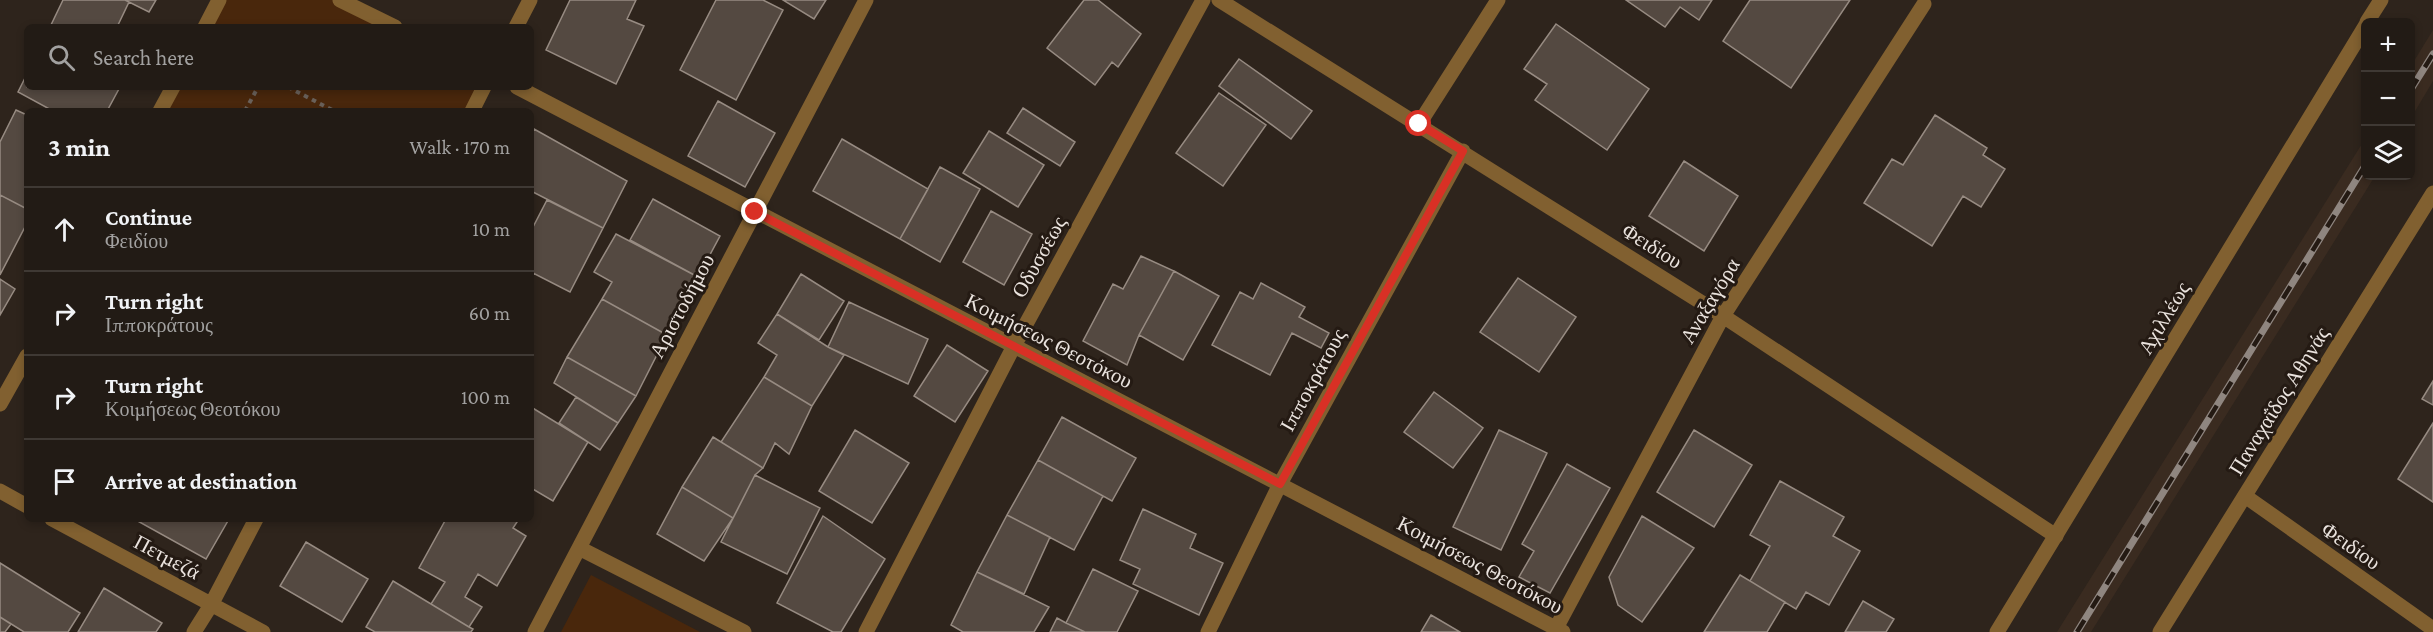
<!DOCTYPE html>
<meta charset="utf-8">
<style>
:root{--surface:#221b15;--page:#2e2822;--text:#f1f3f6;--muted:#a2a1a0;--line:#3f3934}
body{margin:0;font-family:"Crimson Pro",serif;background:var(--page);color:var(--text)}
.controls{position:absolute;right:18px;top:18px;display:grid;overflow:hidden;border-radius:9px;box-shadow:0 3px 9px #0003}
.controls button{width:54px;height:54px;display:grid;place-items:center;padding:0;border:0;border-bottom:2px solid var(--line);background:var(--surface);color:var(--text);font:30px sans-serif}
.stop{position:absolute;width:18px;height:18px;margin:-14px;border:4px solid #d93025;border-radius:50%;background:#fff}
.stop.end{background:#d93025;border-color:#fff;box-shadow:0 2px 6px #0008}
.list{margin:0;padding:0;list-style:none}
h2{display:flex;justify-content:space-between;align-items:center;height:78px;margin:0;padding:0 24px;font-size:26px}
h2 small{font-size:20px;font-weight:400;color:var(--muted)}
.list li{display:grid;grid-template-columns:39px 1fr auto;gap:18px;align-items:center;box-sizing:border-box;height:84px;padding:0 24px;border-top:2px solid var(--line)}
.list b{display:block;font-size:22px;white-space:nowrap}
.list p{margin:0;font-size:20px;white-space:nowrap;color:var(--muted)}
.list em{font-size:20px;font-style:normal;color:var(--muted)}
.icon{flex:none;width:33px;height:33px;fill:none;stroke:currentColor;stroke-width:2;stroke-linecap:round;stroke-linejoin:round}
.map{position:relative;flex:none;width:2433px;height:632px;overflow:hidden}
.search{position:absolute;background:var(--surface);box-shadow:0 3px 9px #0003;left:24px;top:24px;width:510px;height:66px;display:flex;align-items:center;gap:15px;box-sizing:border-box;padding:0 21px;border-radius:9px;color:var(--muted);font-size:22px}
.panel{position:absolute;background:var(--surface);box-shadow:0 3px 9px #0003;left:24px;top:108px;width:510px;height:414px;border-radius:9px}
.map>svg:first-child{display:block}
.built{fill:#3a2b20}
.green{fill:#49270c}
.building{fill:#544941;stroke:#978b82;stroke-width:1.5}
.lines{fill:none;stroke-linecap:round;stroke-linejoin:round}
.path{stroke:#6a615a;stroke-width:4;stroke-dasharray:4.5 4.5;stroke-linecap:butt}
.minor{stroke:#816030;stroke-width:15}
.tertiary{stroke:#816030;stroke-width:15}
.rail-casing{stroke:#8f8680;stroke-width:7}
.rail{stroke:#241a13;stroke-width:4.5;stroke-dasharray:14;stroke-linecap:butt}
.route{stroke:#d93025;stroke-width:8}
.labels{text-anchor:middle;stroke-width:6;stroke-linejoin:round;paint-order:stroke}
.street-label{font-size:21px;fill:#eae3de;stroke:#241a13}
</style>
<div class="map">
<svg width="2433" height="632" viewBox="0 0 2433 632">
<rect width="100%" height="100%" fill="#2e241c"/>
<path class="built" d="M2433,30V81L2411,118V66Z
M2365,139L2366,176H2375L2091,632H2057Z"/>
<path class="green" d="M219,0H340L395,27H205Z
M173,87H484L472,111H160Z
M591,575L700,632H561Z"/>
<path class="building" d="M63,0H125L129,2L117,27H50Z
M125,0H156L149,12Z
M570,0H636L627,19L644,26L616,84L546,50Z
M716,0H763L783,10L736,100L680,70Z
M783,0H826L814,19Z
M1084,0H1098L1141,34L1118,67L1112,62L1095,85L1047,48Z
M1626,0H1712L1699,20L1680,7L1665,27Z
M1750,0H1850L1791,88L1723,41Z
M1556,24L1649,89L1607,150L1535,100L1547,84L1524,69Z
M1239,59L1312,111L1291,139L1219,86Z
M27,74V87H120L107,111H53L18,92Z
M1219,93L1266,125L1223,186L1176,153Z
M718,101L775,133L745,187L688,156Z
M1023,108L1075,142L1060,166L1007,133Z
M16,110L27,115V209L0,195V142Z
M1935,115L1987,148L1983,155L2005,169L1981,207L1963,196L1932,246L1864,203L1892,159L1903,165Z
M534,129L627,181L603,228L531,191V134Z
M989,131L1044,165L1018,207L963,173Z
M842,139L928,189L900,239L813,191Z
M1684,161L1738,196L1704,251L1649,216Z
M940,167L980,189L940,262L900,239Z
M0,195L27,209V223L0,275Z
M653,199L720,236L698,277L630,240Z
M547,200L603,228L570,292L533,273L531,276V231Z
M991,211L1032,234L1004,285L963,262Z
M616,234L698,277L667,335L602,299L612,282L594,272Z
M1141,256L1174,271L1139,335L1127,365L1083,341L1113,284L1123,289Z
M1174,271L1219,296L1183,360L1139,335Z
M801,274L844,301L819,340L777,314Z
M1518,278L1576,317L1539,372L1480,332Z
M0,279L15,289L0,315Z
M1261,283L1305,307L1299,317L1329,333L1321,348L1292,333L1270,375L1212,345L1240,292L1253,299Z
M602,299L667,335L636,396L567,357Z
M849,302L928,339L908,384L828,347Z
M777,314L828,347L844,355L812,406L764,377L777,355L758,343Z
M947,345L988,371L955,422L914,396Z
M567,357L636,396L618,423L554,383Z
M764,377L812,406L789,454L775,443L763,468L721,442Z
M2433,381V405L2422,399Z
M1434,392L1483,428L1453,468L1404,432Z
M576,397L618,423L600,450L559,423Z
M531,407L588,442L553,501L531,488Z
M1062,417L1136,458L1112,501L1038,460Z
M2433,423V502L2398,479Z
M855,430L909,463L872,523L819,491Z
M1499,430L1547,453L1501,550L1453,527Z
M1694,430L1752,465L1714,527L1657,492Z
M713,437L763,468L755,475L733,518L682,487Z
M1038,460L1103,496L1074,550L1007,515Z
M1567,464L1610,488L1550,593L1519,577L1534,551L1522,544Z
M755,475L820,508L787,574L721,542Z
M1780,481L1844,517L1833,536L1860,551L1829,605L1806,592L1796,609L1750,581L1770,546L1750,535Z
M682,487L733,518L704,561L657,534Z
M1143,509L1196,534L1190,548L1223,563L1199,615L1133,584L1140,569L1120,560Z
M1007,515L1050,537L1024,594L977,572Z
M823,516L885,559L841,632H833L777,603Z
M1642,516L1694,548L1642,622L1618,605L1609,577Z
M134,519H229L206,559Z
M446,519H519L513,528L526,536L497,586L478,574L465,597L482,607L469,627L431,604L445,582L419,568Z
M306,542L368,579L342,622L280,586Z
M0,563L80,613L68,632H24L0,617Z
M1093,569L1138,591L1117,632H1085L1066,623Z
M977,572L1049,607L1034,632H963L951,625Z
M1740,575L1785,602L1767,632H1704Z
M393,581L469,627L473,629L471,632H375L366,627Z
M104,588L162,623L156,632H78Z
M1863,601L1894,619L1886,632H1845Z
M1431,615L1460,632H1421Z
M0,617L11,624L5,632H0Z
M1057,618L1066,623L1085,632H1050Z"/>
<g class="lines">
<path class="path" d="M288,87L334,111
M245,111L258,87"/>
<path class="minor" d="M340,0L395,27
M1219,0L1723,316L2056,536
M205,27L219,0
M516,27L530,0
M517,87L1563,632
M160,111L173,87
M472,111L484,87
M1419,124L1498,0
M0,404L27,356
M0,491L27,506
M2245,496L2433,629
M52,519L263,632
M579,548L744,632
M194,632L211,605L256,519
M535,632L866,0
M866,632L1014,346L1203,0
M1208,632L1280,484L1463,151
M1554,632L1723,316L1924,4"/>
<path class="tertiary" d="M2367,22L2381,0
M1997,632L2366,25
M2160,632L2433,193"/>
<g class="rail-casing">
<path id="rail" d="M2410,91L2433,54
M2077,632L2366,164"/>
</g>
<use href="#rail" class="rail"/>
</g>
<g class="lines">
<path class="route" d="M755,212L1280,484L1463,151L1419,124"/>
</g>
<g class="labels">
<g class="street-label">
<text transform="translate(1652 246) rotate(32)" y="7">Φειδίου</text>
<text transform="translate(1039 257) rotate(-61)" y="7">Οδυσσέως</text>
<text transform="translate(1710 301) rotate(-59)" y="7">Αναξαγόρα</text>
<text transform="translate(682 306) rotate(-62)" y="7">Αριστοδήμου</text>
<text transform="translate(2164 318) rotate(-59)" y="7">Αχιλλέως</text>
<text transform="translate(1049 341) rotate(27)" y="7">Κοιμήσεως Θεοτόκου</text>
<text transform="translate(1313 380) rotate(-61)" y="7">Ιπποκράτους</text>
<text transform="translate(2279 401) rotate(-58)" y="7">Παναχαΐδος Αθηνάς</text>
<text transform="translate(2351 546) rotate(35)" y="7">Φειδίου</text>
<text transform="translate(167 557) rotate(28)" y="7">Πετμεζά</text>
<text transform="translate(1480 565) rotate(28)" y="7">Κοιμήσεως Θεοτόκου</text>
</g>
</g>
</svg>
<div class="controls">
<button>+</button>
<button>−</button>
<button><svg class="icon" aria-label="layers" viewBox="0 0 24 24"><path d="M12 4l9 5-9 5-9-5zM3 14l9 5 9-5"/></svg></button>
</div>
<div class="stop" style="left:1419px;top:124px"></div>
<div class="stop end" style="left:755px;top:212px"></div>
<div class="search"><svg class="icon" aria-label="search" viewBox="0 0 24 24"><circle cx="10" cy="10" r="6"/><path d="M15 15l6 6"/></svg>Search here</div>
<section class="panel">
<h2>3 min<small>Walk · 170 m</small></h2>
<ul class="list">
<li><svg class="icon" aria-label="ahead" viewBox="0 0 24 24"><path d="M12 20V5M6 11l6-6 6 6"/></svg><div><b>Continue</b><p>Φειδίου</p></div><em>10 m</em></li>
<li><svg class="icon" aria-label="right" viewBox="0 0 24 24"><path d="M7 20v-9h11M14 6l5 5-5 5"/></svg><div><b>Turn right</b><p>Ιπποκράτους</p></div><em>60 m</em></li>
<li><svg class="icon" aria-label="right" viewBox="0 0 24 24"><path d="M7 20v-9h11M14 6l5 5-5 5"/></svg><div><b>Turn right</b><p>Κοιμήσεως Θεοτόκου</p></div><em>100 m</em></li>
<li><svg class="icon" aria-label="arrive" viewBox="0 0 24 24"><path d="M6 21V4h12l-3 4 3 4H6"/></svg><div><b>Arrive at destination</b></div></li>
</ul>
</section>
</div>
